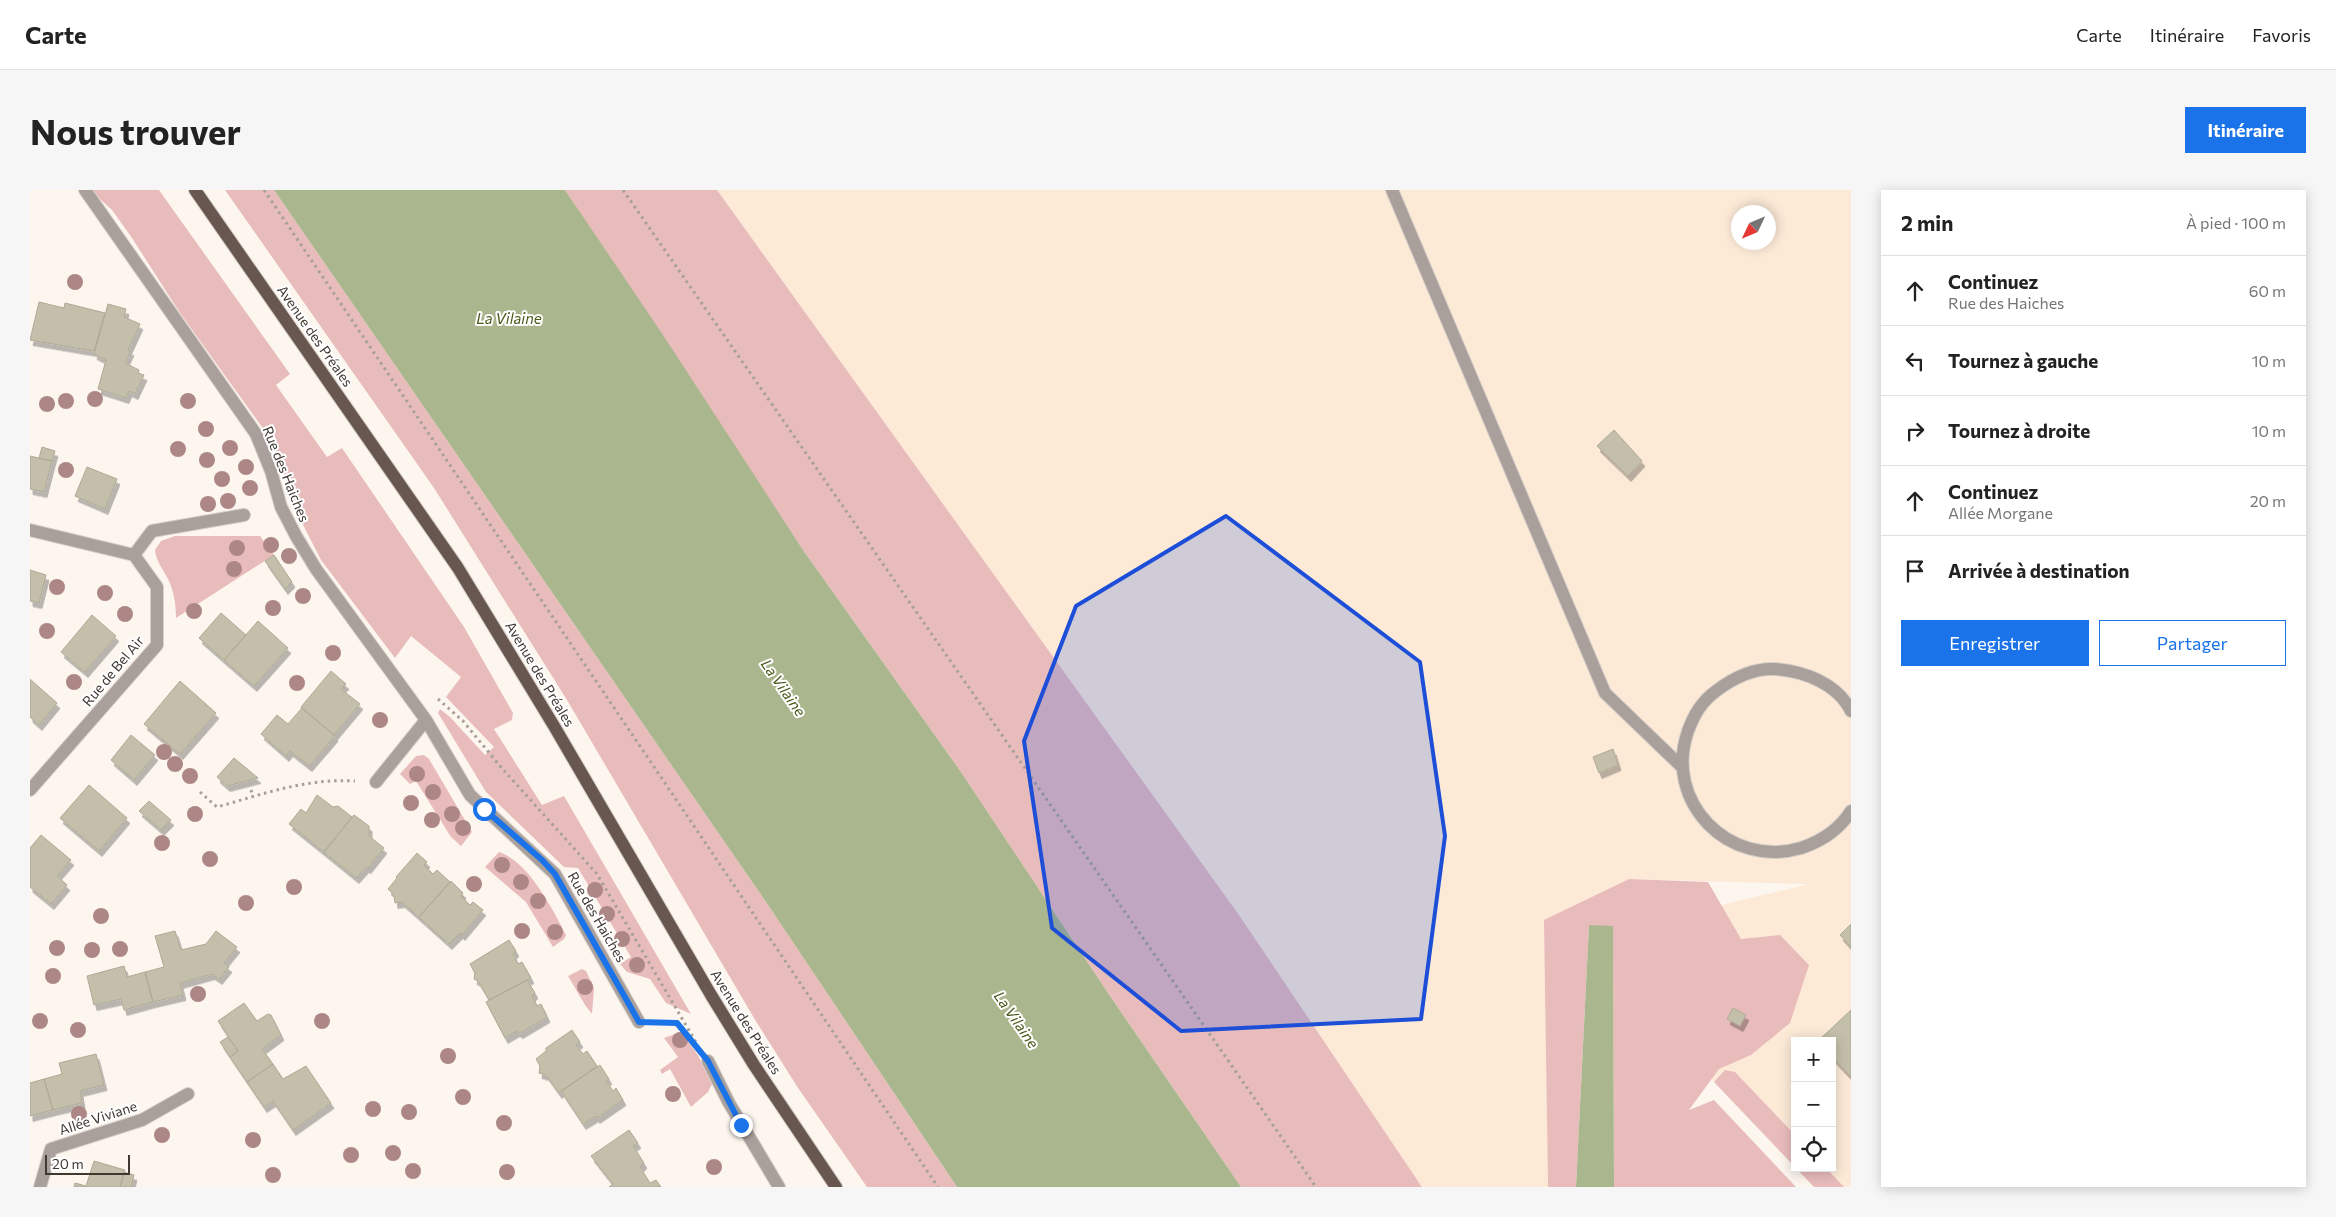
<!DOCTYPE html>
<html lang="fr">
<meta charset="utf-8">
<style>
:root{--surface:#fff;--page:#f6f6f6;--text:#222;--muted:#767676;--line:#e0e0e0;--accent:#1a73e8}
body{margin:0;font-family:Commissioner,sans-serif;background:var(--page);color:var(--text)}
.controls{position:absolute;right:15px;bottom:15px;display:grid;overflow:hidden;border-radius:0px;box-shadow:0 2px 12px #0003}
.controls button{width:45px;height:45px;display:grid;place-items:center;padding:0;border:0;border-bottom:1px solid var(--line);background:var(--surface);color:var(--text);font:25px sans-serif}
.compass{position:absolute;left:1701px;top:15px;width:45px;height:45px;border-radius:50%;background:var(--surface);box-shadow:0 2px 12px #0003;rotate:226deg}
.scale{position:absolute;left:15px;bottom:12px;width:85px;box-sizing:border-box;padding-left:5px;border:2px solid #403932;border-top:0;font-size:14px;line-height:18px;white-space:nowrap;color:#403932;-webkit-text-stroke:4px #fff;paint-order:stroke}
.stop{position:absolute;width:15px;height:15px;margin:-11px;border:4px solid #1a73e8;border-radius:50%;background:#fff}
.stop.end{background:#1a73e8;border-color:#fff;box-shadow:0 1px 5px #0008}
.list{margin:0;padding:0;list-style:none}
h2{display:flex;justify-content:space-between;align-items:center;height:65px;margin:0;padding:0 20px;font-size:21px}
h2 small{font-size:16px;font-weight:400;color:var(--muted)}
.list li{display:grid;grid-template-columns:32px 1fr auto;gap:15px;align-items:center;box-sizing:border-box;height:70px;padding:0 20px;border-top:1px solid var(--line)}
.list b{display:block;font-size:19px;white-space:nowrap}
.list p{margin:0;font-size:16px;white-space:nowrap;color:var(--muted)}
.list em{font-size:16px;font-style:normal;color:var(--muted)}
.actions{display:flex;gap:10px;padding:15px 20px}
.actions a{flex:1;padding:11px 0;border:1px solid var(--accent);border-radius:0px;text-align:center;font-size:18px;color:var(--accent)}
.actions .main{background:var(--accent);color:#fff}
.icon{flex:none;width:28px;height:28px;fill:none;stroke:currentColor;stroke-width:2;stroke-linecap:round;stroke-linejoin:round}
.map{position:relative;flex:none;width:1821px;height:997px;overflow:hidden;border-radius:0px}
header{display:flex;align-items:center;gap:30px;box-sizing:border-box;height:70px;padding:0 25px;background:var(--surface);border-bottom:1px solid var(--line)}
header strong{font-size:24px}
nav{display:flex;gap:28px;margin-inline-start:auto;font-size:18px}
.intro{display:flex;align-items:center;justify-content:space-between;box-sizing:border-box;height:120px;padding:0 30px}
h1{margin:0;font-size:35px}
.button{padding:12px 22px;border-radius:0px;background:var(--accent);color:#fff;font-size:18px;font-weight:700}
main{display:flex;gap:30px;padding:0 30px}
aside{flex:1;background:var(--surface);border-radius:0px;box-shadow:0 2px 12px #0003}
.map>svg:first-child{display:block}
.built{fill:#fcead7;fill-rule:evenodd}
.green{fill:#e9bcbc}
.water{fill:#aab68d}
.building{fill:#c4bfaa;stroke:#aea994;filter:url(#shadow)}
.lines{fill:none;stroke-linecap:round;stroke-linejoin:round}
.minor-casing{stroke:#d7d0c9;stroke-width:14}
.major-casing{stroke:#d7d0c9;stroke-width:14}
.path{stroke:#a69f98;stroke-width:3;stroke-dasharray:2.5 4;stroke-linecap:butt}
.minor{stroke:#a99f9b;stroke-width:12}
.major{stroke:#685750;stroke-width:12}
.tree{fill:#ad8786}
.route{stroke:#1a73e8;stroke-width:6}
.marked{fill:#1d4ed8;fill-opacity:0.2;stroke:#1d4ed8;stroke-width:4;stroke-linejoin:round}
.labels{text-anchor:middle;stroke-width:4;stroke-linejoin:round;paint-order:stroke}
.street-label{font-size:14px;fill:#403932;stroke:#fff}
.water-label{font-size:15px;font-style:italic;fill:#4b5a1b;stroke:#fff}
</style>
<header>
<strong>Carte</strong>
<nav><a>Carte</a><a>Itinéraire</a><a>Favoris</a></nav>
</header>
<div class="intro"><h1>Nous trouver</h1><a class="button">Itinéraire</a></div>
<main>
<div class="map">
<svg width="1821" height="997" viewBox="0 0 1821 997">
<defs>
<filter id="shadow"><feDropShadow dx="3" dy="5.5" stdDeviation="0" flood-color="#0004"/></filter>
</defs>
<rect width="100%" height="100%" fill="#fdf6ef"/>
<path class="built" d="M687,0H1821V997H1784L1766,978H1802V851H1765V977L1638,843L1675,719L1779,694L1599,689L1515,730L1518,997H1392L1209,725ZM1708,22H1738V52H1708Z"/>
<path class="green" d="M60,0H129L260,184L246,195L297,267L312,258L434,437L483,523L482,530L464,539L512,615L534,606L661,824L636,813L620,789L597,782L590,774L601,767L548,678L534,677L456,602L408,523L410,519L420,527L455,565L464,557L416,507L431,487L381,446L365,468L291,370L266,321L255,287L237,244L150,123L102,48L82,20Z
M195,0H244L734,709L927,997H837L768,898L724,828L537,510L404,298Z
M535,0H687L1209,725L1392,997H1211L1078,803L931,582L773,360Z
M145,346H230L244,365L146,428C146,415 144,401 138,389C133,379 126,372 125,360L131,351Z
M394,565L399,569L442,642L431,656L421,647L386,591L380,594L370,584L386,566Z
M469,662C499,672 522,718 536,745L534,749L523,757L496,712L455,677Z
M1599,689L1678,692L1711,749L1750,745L1779,775L1760,833L1721,865L1689,879L1659,920L1684,910L1766,997H1584L1583,736H1559L1546,997H1518L1514,730Z
M552,779L556,781L564,798L562,824L555,815L538,786Z
M651,842L668,865L682,894L678,902L661,917L640,879L632,884L630,880L648,867L634,848Z
M1695,880L1705,882L1765,945V977L1684,892Z
M1766,978H1796L1814,997H1784Z"/>
<path class="water" d="M244,0H535L633,145L773,360L931,582L1078,803L1211,997H927L734,709Z
M1559,735L1583,736L1584,997H1546Z"/>
<path class="building" d="M9,112L34,118L35,113L75,123L64,161L0,150Z
M78,114L96,119L94,127L110,134L98,160H101L95,173L109,180L108,183L114,185L105,204L99,201L96,208L68,199L76,170L64,164Z
M1584,240L1612,271L1598,286L1567,256Z
M12,257L25,261L22,271L9,268Z
M0,266L22,271L14,302L0,299Z
M57,277L87,289L75,319L45,306Z
M244,365L262,392L255,399L235,371Z
M0,380L16,385L9,413L0,411Z
M191,423L216,445L194,470L169,448Z
M62,425L86,446L55,482L31,462Z
M228,431L258,458L224,496L194,470Z
M301,481L316,494L311,499L330,514L304,545L271,517Z
M0,489L27,513L9,535L0,527Z
M150,491L186,523L150,564L114,534Z
M272,518L305,546L279,576L260,561L256,566L231,544L247,525L258,534Z
M101,545L125,565L104,590L81,570Z
M1583,559L1588,575L1569,583L1563,567Z
M204,568L228,588L197,596L187,587Z
M59,595L97,628L69,661L30,628Z
M287,605L303,617L308,616L322,627L294,662L259,634L271,619L276,623Z
M119,611L141,630L131,640L109,621Z
M324,625L339,636V646L354,658L338,678L336,677L326,688L294,662Z
M11,645L41,670L27,686L37,695L21,714L0,697V658Z
M387,663L397,672L394,675L403,684L407,680L420,692L389,727L372,712L365,713L364,705L358,699L367,688L366,687Z
M421,691L433,703L431,706L440,715L443,712L453,720L432,745L430,743L419,754L389,727Z
M1821,734V757L1810,745Z
M145,741L151,760L176,754L186,741L207,757L194,773L199,777L189,789L182,784L150,793L153,805L123,812L115,782L134,777L125,746Z
M479,750L486,761L483,764L488,774L492,772L501,788L459,810L448,791L444,789L445,783L440,774Z
M94,776L97,787L115,782L123,812L94,820L91,809L64,815L57,786Z
M497,790L505,803L502,806L507,816L511,814L517,827L490,843L487,841L475,848L456,812Z
M214,813L227,831L238,824L241,825L251,845L232,859L243,874L217,892L200,867L208,861L188,831Z
M1703,818L1716,825L1710,836L1697,829Z
M1821,820V887L1802,867V851H1788Z
M542,840L550,852L546,855L553,864L557,861L567,876L529,903L516,885L509,883L510,876L506,869L516,861V858Z
M198,847L208,861L200,867L190,852Z
M66,864L74,895L50,901L52,913L23,920L14,889L32,884L29,873Z
M243,874L253,889L276,876L301,913L263,940L243,911L234,917L217,892Z
M570,875L579,889L576,891L579,895L583,901L586,898L593,910L567,928L566,926L553,934L531,901Z
M14,889L23,920L0,926V893Z
M599,940L608,953L603,956L614,973L610,977L620,993L626,990L631,997H579L583,994L561,966Z
M64,971L95,980L90,997H44L45,993L56,996Z
M94,982L104,985L101,997H90Z"/>
<g class="lines">
<g class="minor-casing">
<path id="minor" d="M55,0L226,244L241,281L251,317L266,346L286,379L396,530L440,605L525,684L609,832
M1362,0L1575,503L1652,577
M0,340L104,365L127,397V455L0,600
M104,365L122,341L214,325
M1821,521C1807,493 1773,481 1745,479C1723,478 1703,488 1686,501C1671,512 1664,525 1658,541C1633,612 1699,679 1771,658C1792,651 1809,640 1821,621
M346,592L396,530
M678,871L699,913L749,997
M10,997L21,959L112,930L158,904"/>
</g>
<g class="major-casing">
<path id="major" d="M165,0L428,378L524,536L681,805L724,875L806,997"/>
</g>
<path class="path" d="M234,0L908,997
M593,0L1286,997
M408,509L433,531L470,576L567,684L667,854
M221,600L223,607
M170,602L187,617C233,604 277,588 325,591
M629,833H647L665,855"/>
<use href="#minor" class="minor"/>
<use href="#major" class="major"/>
</g>
<g class="tree">
<circle cx="45" cy="92" r="8"/>
<circle cx="65" cy="209" r="8"/>
<circle cx="36" cy="211" r="8"/>
<circle cx="158" cy="211" r="8"/>
<circle cx="17" cy="214" r="8"/>
<circle cx="176" cy="239" r="8"/>
<circle cx="200" cy="258" r="8"/>
<circle cx="148" cy="259" r="8"/>
<circle cx="177" cy="270" r="8"/>
<circle cx="216" cy="277" r="8"/>
<circle cx="36" cy="280" r="8"/>
<circle cx="192" cy="289" r="8"/>
<circle cx="220" cy="298" r="8"/>
<circle cx="198" cy="311" r="8"/>
<circle cx="178" cy="314" r="8"/>
<circle cx="241" cy="355" r="8"/>
<circle cx="207" cy="358" r="8"/>
<circle cx="259" cy="366" r="8"/>
<circle cx="204" cy="379" r="8"/>
<circle cx="27" cy="397" r="8"/>
<circle cx="75" cy="403" r="8"/>
<circle cx="273" cy="406" r="8"/>
<circle cx="243" cy="418" r="8"/>
<circle cx="164" cy="421" r="8"/>
<circle cx="95" cy="424" r="8"/>
<circle cx="17" cy="441" r="8"/>
<circle cx="303" cy="463" r="8"/>
<circle cx="44" cy="492" r="8"/>
<circle cx="267" cy="493" r="8"/>
<circle cx="350" cy="530" r="8"/>
<circle cx="134" cy="562" r="8"/>
<circle cx="145" cy="574" r="8"/>
<circle cx="387" cy="584" r="8"/>
<circle cx="160" cy="586" r="8"/>
<circle cx="403" cy="602" r="8"/>
<circle cx="381" cy="613" r="8"/>
<circle cx="165" cy="624" r="8"/>
<circle cx="422" cy="624" r="8"/>
<circle cx="402" cy="630" r="8"/>
<circle cx="433" cy="638" r="8"/>
<circle cx="132" cy="653" r="8"/>
<circle cx="180" cy="669" r="8"/>
<circle cx="472" cy="675" r="8"/>
<circle cx="491" cy="692" r="8"/>
<circle cx="444" cy="694" r="8"/>
<circle cx="264" cy="697" r="8"/>
<circle cx="565" cy="700" r="8"/>
<circle cx="508" cy="711" r="8"/>
<circle cx="216" cy="713" r="8"/>
<circle cx="577" cy="724" r="8"/>
<circle cx="71" cy="726" r="8"/>
<circle cx="492" cy="741" r="8"/>
<circle cx="525" cy="742" r="8"/>
<circle cx="592" cy="749" r="8"/>
<circle cx="27" cy="758" r="8"/>
<circle cx="90" cy="759" r="8"/>
<circle cx="62" cy="760" r="8"/>
<circle cx="607" cy="775" r="8"/>
<circle cx="23" cy="786" r="8"/>
<circle cx="555" cy="797" r="8"/>
<circle cx="168" cy="804" r="8"/>
<circle cx="10" cy="831" r="8"/>
<circle cx="292" cy="831" r="8"/>
<circle cx="48" cy="840" r="8"/>
<circle cx="650" cy="850" r="8"/>
<circle cx="418" cy="866" r="8"/>
<circle cx="643" cy="904" r="8"/>
<circle cx="433" cy="907" r="8"/>
<circle cx="343" cy="919" r="8"/>
<circle cx="379" cy="922" r="8"/>
<circle cx="49" cy="924" r="8"/>
<circle cx="474" cy="933" r="8"/>
<circle cx="132" cy="945" r="8"/>
<circle cx="223" cy="950" r="8"/>
<circle cx="363" cy="963" r="8"/>
<circle cx="321" cy="965" r="8"/>
<circle cx="684" cy="977" r="8"/>
<circle cx="383" cy="981" r="8"/>
<circle cx="477" cy="982" r="8"/>
<circle cx="243" cy="985" r="8"/>
</g>
<g class="lines">
<path class="route" d="M454,619L512,670L525,684L609,832L647,833L678,871L711,935"/>
</g>
<path class="marked" d="M1196,326L1390,472L1415,646L1391,829L1151,841L1022,738L994,551L1046,416Z"/>
<g class="labels">
<g class="street-label">
<text transform="translate(285 146) rotate(55)" y="5">Avenue des Préales</text>
<text transform="translate(256 284) rotate(68)" y="5">Rue des Haiches</text>
<text transform="translate(83 481) rotate(-50)" y="5">Rue de Bel Air</text>
<text transform="translate(510 484) rotate(59)" y="5">Avenue des Préales</text>
<text transform="translate(567 727) rotate(60)" y="5">Rue des Haiches</text>
<text transform="translate(716 832) rotate(58)" y="5">Avenue des Préales</text>
<text transform="translate(68 928) rotate(-18)" y="5">Allée Viviane</text>
</g>
<g class="water-label">
<text x="479" y="134">La Vilaine</text>
<text transform="translate(753 498) rotate(55)" y="5">La Vilaine</text>
<text transform="translate(986 830) rotate(55)" y="5">La Vilaine</text>
</g>
</g>
</svg>
<div class="controls">
<button>+</button>
<button>−</button>
<button><svg class="icon" aria-label="locate" viewBox="0 0 24 24"><circle cx="12" cy="12" r="6"/><path d="M12 2v4M12 18v4M2 12h4M18 12h4"/></svg></button>
</div>
<svg class="compass" viewBox="-18 -18 36 36"><path d="M0-13l5 13h-10z" fill="#e53935"/><path d="M0 13l5-13h-10z" fill="#767676"/></svg>
<div class="scale">20 m</div>
<div class="stop" style="left:454px;top:619px"></div>
<div class="stop end" style="left:711px;top:935px"></div>
</div>
<aside>
<h2>2 min<small>À pied · 100 m</small></h2>
<ul class="list">
<li><svg class="icon" aria-label="ahead" viewBox="0 0 24 24"><path d="M12 20V5M6 11l6-6 6 6"/></svg><div><b>Continuez</b><p>Rue des Haiches</p></div><em>60 m</em></li>
<li><svg class="icon" aria-label="left" viewBox="0 0 24 24"><path d="M17 20v-9H6M10 6l-5 5 5 5"/></svg><div><b>Tournez à gauche</b></div><em>10 m</em></li>
<li><svg class="icon" aria-label="right" viewBox="0 0 24 24"><path d="M7 20v-9h11M14 6l5 5-5 5"/></svg><div><b>Tournez à droite</b></div><em>10 m</em></li>
<li><svg class="icon" aria-label="ahead" viewBox="0 0 24 24"><path d="M12 20V5M6 11l6-6 6 6"/></svg><div><b>Continuez</b><p>Allée Morgane</p></div><em>20 m</em></li>
<li><svg class="icon" aria-label="arrive" viewBox="0 0 24 24"><path d="M6 21V4h12l-3 4 3 4H6"/></svg><div><b>Arrivée à destination</b></div></li>
</ul>
<div class="actions"><a class="main">Enregistrer</a><a>Partager</a></div>
</aside>
</main>
